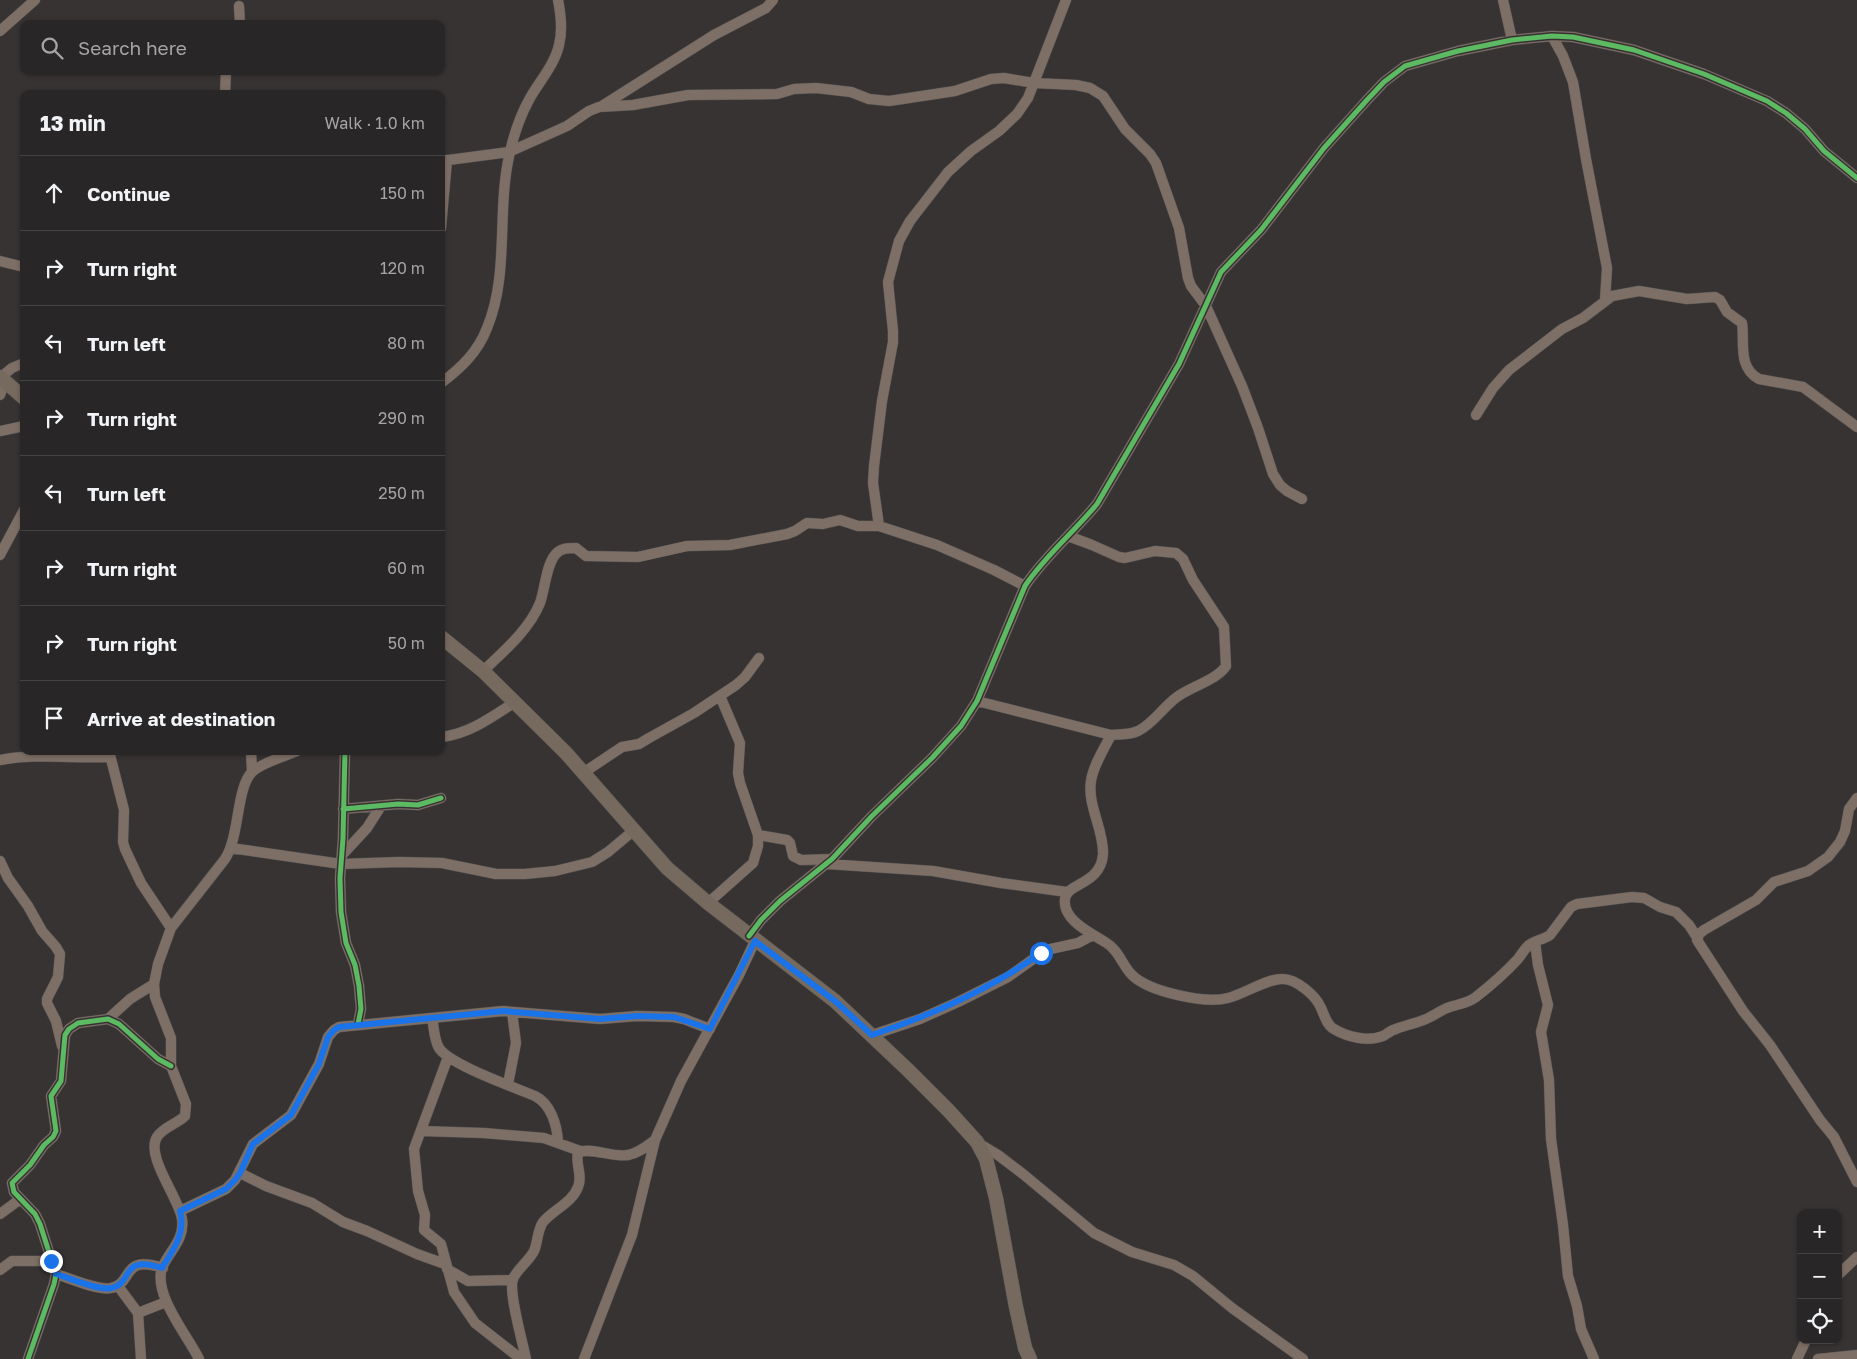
<!DOCTYPE html>
<meta charset="utf-8">
<style>
:root{--surface:#282626;--page:#302e2e;--text:#f1f3f6;--muted:#a5a5a7;--line:#444343}
body{margin:0;font-family:"Golos Text",sans-serif;background:var(--page);color:var(--text)}
.controls{position:absolute;right:15px;bottom:15px;display:grid;overflow:hidden;border-radius:10px;box-shadow:0 1px 4px #0004}
.controls button{width:45px;height:45px;display:grid;place-items:center;padding:0;border:0;border-bottom:1px solid var(--line);background:var(--surface);color:var(--text);font:25px sans-serif}
.stop{position:absolute;width:15px;height:15px;margin:-11px;border:4px solid #1a73e8;border-radius:50%;background:#fff}
.stop.end{background:#1a73e8;border-color:#fff;box-shadow:0 1px 5px #0008}
.list{margin:0;padding:0;list-style:none}
h2{display:flex;justify-content:space-between;align-items:center;height:65px;margin:0;padding:0 20px;font-size:21px}
h2 small{font-size:16px;font-weight:400;color:var(--muted)}
.list li{display:grid;grid-template-columns:32px 1fr auto;gap:15px;align-items:center;box-sizing:border-box;height:75px;padding:0 20px;border-top:1px solid var(--line)}
.list b{display:block;font-size:19px;white-space:nowrap}
.list em{font-size:16px;font-style:normal;color:var(--muted)}
.icon{flex:none;width:28px;height:28px;fill:none;stroke:currentColor;stroke-width:2;stroke-linecap:round;stroke-linejoin:round}
.map{position:relative;flex:none;width:1857px;height:1359px;overflow:hidden}
.search{position:absolute;background:var(--surface);box-shadow:0 1px 4px #0004;left:20px;top:20px;width:425px;height:55px;display:flex;align-items:center;gap:12px;box-sizing:border-box;padding:0 18px;border-radius:10px;color:var(--muted);font-size:19px}
.panel{position:absolute;background:var(--surface);box-shadow:0 1px 4px #0004;left:20px;top:90px;width:425px;height:665px;border-radius:10px}
.map>svg:first-child{display:block}
.lines{fill:none;stroke-linecap:round;stroke-linejoin:round}
.street-casing{stroke:#545252;stroke-width:11}
.secondary-casing{stroke:#545252;stroke-width:15}
.street{stroke:#7d6f65;stroke-width:10}
.secondary{stroke:#76695d;stroke-width:14}
.cycleway-casing{stroke:#373231;stroke-width:8}
.cycleway{stroke:#5cba63;stroke-width:5}
.route{stroke:#1a73e8;stroke-width:6}
</style>
<div class="map">
<svg width="1857" height="1359" viewBox="0 0 1857 1359">
<rect width="100%" height="100%" fill="#363332"/>
<g class="lines">
<g class="street-casing">
<path id="street" d="M1503,0L1512,40
M239,6L240,24
M0,31L35,0
M1552,36L1563,56L1573,82L1586,159L1607,268L1605,300
M225,94L226,71
M602,106L714,35L766,8L773,0
M441,161L509,152L567,126L589,111L599,107L633,105L688,95L777,94L794,89L816,88L851,92L869,99L889,101L955,91L991,79L1004,78L1034,83L1076,85L1090,88L1103,96L1125,129L1150,154L1156,163L1179,228L1188,278L1191,286L1206,306L1242,386L1258,428L1273,474L1280,485L1287,491L1302,499
M441,228L447,160
M0,261L24,267
M1,377L12,368L24,363
M441,383C461,368 478,352 487,328C510,273 496,210 510,152C514,134 521,114 530,98C539,82 555,64 559,45C563,30 561,15 558,0
M0,395L6,380
M1476,415L1493,388L1509,370L1562,329L1583,318L1612,296L1639,291L1687,299L1715,297L1720,300L1727,312L1742,323C1745,342 1737,367 1759,379L1803,387L1857,427
M0,431L24,426
M879,526L873,483L874,466L882,401L893,342V331L888,282L899,241L910,221L948,172L971,151L999,131L1017,114L1028,98L1066,0
M0,555L24,510
M483,671C504,651 529,630 540,603C545,589 546,566 555,555C560,548 568,548 576,548L586,556L638,557L687,546L730,545L787,534L795,531L807,523L823,524L840,520L858,526H879L937,545L994,570L1025,586
M977,701L1111,735C1120,734 1130,735 1138,731C1153,724 1163,707 1177,697C1190,687 1217,680 1226,666L1224,627L1193,580L1183,559L1176,553L1155,551L1125,558L1119,557L1092,545L1068,536
M1111,735C1104,749 1093,766 1091,781C1087,805 1104,830 1103,854C1101,885 1066,883 1065,899C1062,920 1091,933 1105,942C1119,950 1122,965 1132,975C1149,992 1206,1004 1228,998C1244,994 1268,978 1283,979C1296,979 1315,995 1320,1006C1324,1013 1326,1025 1334,1029C1347,1037 1368,1042 1383,1036C1387,1034 1391,1030 1396,1029C1406,1025 1417,1023 1426,1019C1433,1016 1440,1011 1447,1008C1457,1004 1467,1004 1476,997C1490,986 1505,973 1517,960C1521,956 1524,949 1529,945C1535,940 1543,940 1550,935L1571,907L1577,904L1632,897L1644,898L1660,907L1676,912L1689,925L1698,939
M441,737C469,734 492,717 515,702
M109,751L124,810L123,842L125,849L141,883L171,928
M251,751L252,771
M345,751L343,838L340,878L341,912L346,943L355,965L359,986L361,1009L358,1024
M0,760C37,753 72,759 110,757
M583,773L622,747L639,744L649,738L694,713L736,685L745,677L759,658
M1857,798L1849,809L1845,831L1840,842L1828,857L1808,871L1774,882L1756,900L1704,930L1699,934L1697,940L1743,1011L1770,1045L1820,1120L1834,1137L1857,1182
M343,809L398,804L418,805L441,798
M758,835L787,840L790,843L793,856L801,860L832,859
M231,848L341,864L399,862L442,863L496,874H525L555,871L592,862L608,852L633,831
M343,854L367,828L381,806
M0,861L8,878L28,906L42,931L56,947L60,954L58,977L47,999V1003L56,1021L62,1046
M827,864L933,871L1001,883L1067,892
M708,903L753,863L758,846V835L740,783L738,773L740,743L720,696
M749,936L761,920L780,901L832,859L872,816L932,758L961,726L977,701L1025,586C1045,556 1074,532 1097,504L1179,364L1221,272L1261,230L1324,148L1367,100L1384,82L1405,66L1458,51L1512,40L1552,36L1573,37L1634,50L1704,74L1767,101L1786,113L1805,129L1824,151L1857,178
M1535,942L1538,965L1548,1005L1541,1032L1549,1080L1551,1139L1563,1225L1568,1276L1577,1306L1581,1329L1594,1359
M432,1018C434,1027 434,1040 439,1048C450,1065 514,1087 535,1096C551,1104 557,1125 558,1142
M108,1019L130,999L154,984
M872,1035L920,1019L958,1002L1008,977L1046,950L1078,943L1093,935
M448,1057L414,1149L418,1191L425,1215L424,1230L441,1244L454,1292L475,1323L521,1359
M508,1084L516,1043L512,1012
M421,1131L484,1133L544,1138L580,1151
M978,1143L998,1155L1023,1174L1094,1233L1132,1252L1174,1265L1193,1276L1232,1308L1303,1359
M240,1173L266,1186L312,1203L343,1222L367,1231L417,1254L445,1264
M180,1211L226,1189L235,1180L253,1144L291,1115L319,1064L328,1037L334,1030L339,1027L503,1011L600,1019L637,1016L674,1017L684,1019L710,1029
M0,1214L19,1200
M447,1269L468,1281L513,1280
M0,1270L12,1261H51
M56,1274C69,1278 99,1291 111,1288C134,1284 120,1254 163,1268
M1838,1275L1857,1257
M118,1286L138,1313L141,1359
M138,1313L166,1302
M28,1359L54,1284L56,1274L40,1224L35,1214L14,1192L12,1183L30,1165L44,1145L53,1137L56,1131L51,1096L61,1081L65,1035L69,1029L78,1023L108,1019L119,1024L158,1059L171,1066
M199,1359C188,1336 153,1295 162,1268C169,1251 185,1240 182,1219C179,1198 145,1156 157,1137C163,1127 177,1124 185,1116L186,1104L171,1066V1038L155,997L154,984L158,964L171,928L225,859C240,836 236,788 252,772C261,763 286,756 297,751
M526,1359C523,1343 508,1292 513,1279C517,1269 529,1261 534,1251C538,1242 537,1231 543,1222C554,1209 572,1203 578,1187C583,1175 575,1164 578,1153C588,1146 614,1158 628,1155C639,1153 647,1146 655,1140
M584,1359L632,1235L655,1140L681,1081L739,975L755,941
M1797,1359L1806,1340
M1818,1359L1857,1355"/>
</g>
<g class="secondary-casing">
<path id="secondary" d="M0,377L24,398
M441,637L483,671L566,753L667,868L708,903L835,1001L908,1070L949,1111L977,1142L986,1159L996,1198L1016,1307L1025,1348L1030,1359"/>
</g>
<use href="#street" class="street"/>
<use href="#secondary" class="secondary"/>
<g class="cycleway-casing">
<path id="cycleway" d="M345,751L343,838L340,878L341,912L346,943L355,965L359,986L361,1009L358,1024
M343,809L398,804L418,805L441,798
M749,936L761,920L780,901L832,859L872,816L932,758L961,726L977,701L1025,586C1045,556 1074,532 1097,504L1179,364L1221,272L1261,230L1324,148L1367,100L1384,82L1405,66L1458,51L1512,40L1552,36L1573,37L1634,50L1704,74L1767,101L1786,113L1805,129L1824,151L1857,178
M28,1359L54,1284L56,1274L40,1224L35,1214L14,1192L12,1183L30,1165L44,1145L53,1137L56,1131L51,1096L61,1081L65,1035L69,1029L78,1023L108,1019L119,1024L158,1059L171,1066"/>
</g>
<use href="#cycleway" class="cycleway"/>
</g>
<g class="lines">
<path class="route" d="M51,1261L56,1274C69,1278 99,1291 111,1288C134,1284 119,1254 162,1268C174,1249 186,1233 180,1211L226,1189L235,1180L240,1173L253,1144L291,1115L319,1064L328,1037L334,1030L339,1027L503,1011L600,1019L637,1016L674,1017L710,1029L755,941L835,1001L872,1035C932,1015 989,990 1041,953"/>
</g>
</svg>
<div class="controls">
<button>+</button>
<button>−</button>
<button><svg class="icon" aria-label="locate" viewBox="0 0 24 24"><circle cx="12" cy="12" r="6"/><path d="M12 2v4M12 18v4M2 12h4M18 12h4"/></svg></button>
</div>
<div class="stop" style="left:1041px;top:953px"></div>
<div class="stop end" style="left:51px;top:1261px"></div>
<div class="search"><svg class="icon" aria-label="search" viewBox="0 0 24 24"><circle cx="10" cy="10" r="6"/><path d="M15 15l6 6"/></svg>Search here</div>
<section class="panel">
<h2>13 min<small>Walk · 1.0 km</small></h2>
<ul class="list">
<li><svg class="icon" aria-label="ahead" viewBox="0 0 24 24"><path d="M12 20V5M6 11l6-6 6 6"/></svg><div><b>Continue</b></div><em>150 m</em></li>
<li><svg class="icon" aria-label="right" viewBox="0 0 24 24"><path d="M7 20v-9h11M14 6l5 5-5 5"/></svg><div><b>Turn right</b></div><em>120 m</em></li>
<li><svg class="icon" aria-label="left" viewBox="0 0 24 24"><path d="M17 20v-9H6M10 6l-5 5 5 5"/></svg><div><b>Turn left</b></div><em>80 m</em></li>
<li><svg class="icon" aria-label="right" viewBox="0 0 24 24"><path d="M7 20v-9h11M14 6l5 5-5 5"/></svg><div><b>Turn right</b></div><em>290 m</em></li>
<li><svg class="icon" aria-label="left" viewBox="0 0 24 24"><path d="M17 20v-9H6M10 6l-5 5 5 5"/></svg><div><b>Turn left</b></div><em>250 m</em></li>
<li><svg class="icon" aria-label="right" viewBox="0 0 24 24"><path d="M7 20v-9h11M14 6l5 5-5 5"/></svg><div><b>Turn right</b></div><em>60 m</em></li>
<li><svg class="icon" aria-label="right" viewBox="0 0 24 24"><path d="M7 20v-9h11M14 6l5 5-5 5"/></svg><div><b>Turn right</b></div><em>50 m</em></li>
<li><svg class="icon" aria-label="arrive" viewBox="0 0 24 24"><path d="M6 21V4h12l-3 4 3 4H6"/></svg><div><b>Arrive at destination</b></div></li>
</ul>
</section>
</div>
